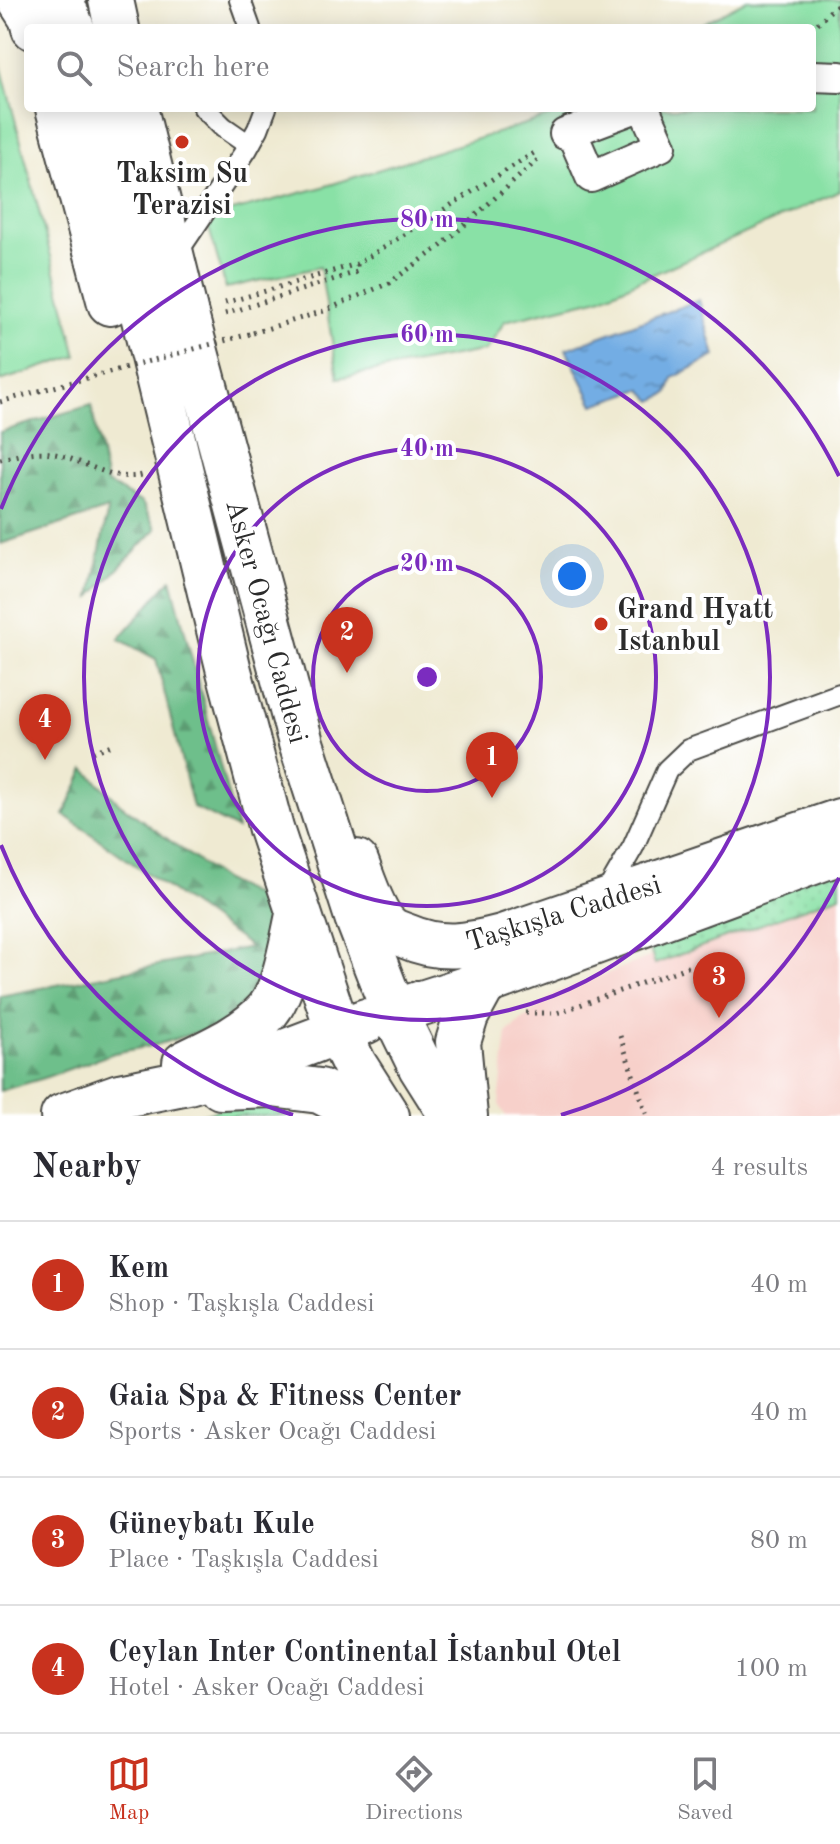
<!DOCTYPE html>
<meta charset="utf-8">
<style>
:root{--surface:#fff;--page:#f7f7f7;--text:#2b2b33;--muted:#7c7c81;--line:#e1e1e2;--accent:#c8321e}
body{margin:0;font-family:"Old Standard TT",serif;background:var(--page);color:var(--text)}
.you{position:absolute;left:572px;top:576px;width:28px;height:28px;margin:-20px;border:6px solid #fff;border-radius:50%;background:#1a73e8;box-shadow:0 0 0 12px #1a73e833}
.badge{display:grid;place-items:center;width:52px;height:52px;border-radius:50%;background:var(--accent);color:#fff;font-size:26px;font-weight:700}
.pin{position:absolute;translate:-50% -66px;filter:drop-shadow(0 2px 4px #0008)}
.pin::after{content:'';position:absolute;top:42px;width:28px;height:24px;background:inherit;clip-path:polygon(0 0,100% 0,50% 100%)}
.list{margin:0;padding:0;list-style:none}
h2{display:flex;justify-content:space-between;align-items:center;height:104px;margin:0;padding:0 32px;font-size:34px}
h2 small{font-size:26px;font-weight:400;color:var(--muted)}
.list li{display:grid;grid-template-columns:52px 1fr auto;gap:24px;align-items:center;box-sizing:border-box;height:128px;padding:0 32px;border-top:2px solid var(--line)}
.list b{display:block;font-size:30px;white-space:nowrap}
.list p{margin:0;font-size:26px;white-space:nowrap;color:var(--muted)}
.list em{font-size:26px;font-style:normal;color:var(--muted)}
.icon{flex:none;width:44px;height:44px;fill:none;stroke:currentColor;stroke-width:2;stroke-linecap:round;stroke-linejoin:round}
.map{position:relative;flex:none;width:840px;height:1116px;overflow:hidden}
.search{position:absolute;background:var(--surface);box-shadow:0 4px 20px #0003;left:24px;right:24px;top:24px;height:88px;display:flex;align-items:center;gap:20px;box-sizing:border-box;padding:0 28px;border-radius:8px;color:var(--muted);font-size:30px}
.sheet{height:616px;background:var(--surface)}
nav{display:flex;justify-content:space-around;align-items:center;box-sizing:border-box;height:112px;border-top:2px solid var(--line);background:var(--surface);font-size:22px;color:var(--muted)}
nav a{display:grid;justify-items:center;gap:4px}
nav .on{color:var(--accent)}
.map>svg:first-child{display:block}
.built{fill:#f7d0ca}
.grass{fill:url(#grass-dots);stroke:#5a8668;stroke-width:2}
.forest{fill:url(#forest-firs);stroke:#4c755b;stroke-width:2}
.park{fill:#89e1a6;stroke:#5a8668;stroke-width:2}
.water{fill:url(#water-ripples);stroke:#4f6c88;stroke-width:2}
.lines{fill:none;stroke-linecap:round;stroke-linejoin:round}
.service-casing{stroke:#484844;stroke-width:24}
.pedestrian-casing{stroke:#484844;stroke-width:34}
.secondary-casing{stroke:#484844;stroke-width:48}
.primary-casing{stroke:#484844;stroke-width:48}
.path{stroke:#484844;stroke-width:5;stroke-dasharray:2 6;stroke-linecap:butt}
.service{stroke:#fff;stroke-width:20}
.pedestrian{stroke:#fff;stroke-width:30}
.secondary{stroke:#fff;stroke-width:44}
.primary{stroke:#fff;stroke-width:44}
.path-bridge{stroke:#484844;stroke-width:5;stroke-dasharray:2 6;stroke-linecap:butt}
.ring{fill:none;stroke:#7b2cbf;stroke-width:4}
.poi-dot{fill:#c8321e;stroke:#fff;stroke-width:3}
.labels{text-anchor:middle;stroke-width:8;stroke-linejoin:round;paint-order:stroke}
.poi-label{font-size:28px;font-weight:bold;fill:#2b2b2b;stroke:#fff}
.street-label{font-size:28px;fill:#2b2b2b;stroke:#fff}
.centre{fill:#7b2cbf;stroke:#fff;stroke-width:4}
.ring-label{font-size:24px;text-anchor:middle;font-weight:bold;fill:#7b2cbf;stroke:#fff;stroke-width:8;stroke-linejoin:round;paint-order:stroke}
</style>
<div class="map">
<svg width="840" height="1116" viewBox="0 0 840 1116">
<defs>
<pattern id="grass-dots" width="8" height="8" patternUnits="userSpaceOnUse" patternTransform="scale(2)"><rect width="8" height="8" fill="#89e1a6"/><path d="M2 2h.1M6 6h.1" fill="none" stroke="#76c18f" stroke-width="1.8" stroke-linecap="round"/></pattern>
<pattern id="forest-firs" width="22" height="20" patternUnits="userSpaceOnUse" patternTransform="scale(2)"><rect width="22" height="20" fill="#6ebf8b"/><path d="M5 1l3.5 6h-7zM16 11l3.5 6h-7z" fill="#5b9b72"/></pattern>
<pattern id="water-ripples" width="26" height="14" patternUnits="userSpaceOnUse" patternTransform="scale(2)"><rect width="26" height="14" fill="#73ade4"/><path d="M2 4q2-2 4 0t4 0M15 11q2-2 4 0t4 0" fill="none" stroke="#5f8db9"/></pattern>
</defs>
<rect width="100%" height="100%" fill="#fff"/>
<filter id="ink" filterUnits="userSpaceOnUse"><feTurbulence type="fractalNoise" baseFrequency=".0125" numOctaves="2"/><feDisplacementMap in="SourceGraphic" scale="16" xChannelSelector="R" yChannelSelector="G"/><feConvolveMatrix kernelMatrix="1 2 1 2 8 2 1 2 1" color-interpolation-filters="sRGB"/></filter>
<filter id="wash" filterUnits="userSpaceOnUse"><feTurbulence type="fractalNoise" baseFrequency=".006" numOctaves="4" result="noise"/><feDisplacementMap in="SourceGraphic" scale="32" xChannelSelector="R" yChannelSelector="G"/><feGaussianBlur stdDeviation="1.8" result="paint"/><feColorMatrix in="noise" values="0 0 0 0 0 0 0 0 0 0 0 0 0 0 0 0 0 1.4 0 .05"/><feComposite in="paint" operator="in"/></filter>
<g filter="url(#wash)">
<rect width="100%" height="100%" fill="#efead2"/>
<path class="built" d="M840,884V1116H506L499,1104L507,1032L556,993Z"/>
<path class="grass" d="M840,867V895L655,964L646,938Z"/>
<path class="forest" d="M91,405L107,483L142,503L156,529L91,597L108,509L0,544V432Z
M171,579L237,829L193,807L156,659L119,639Z
M85,769L120,804L222,879L258,897L277,934L266,981L220,1025L156,1045L114,1053L41,1079L0,1091V996L251,947L64,815Z"/>
<path class="park" d="M747,0H840V191L600,298L505,321L486,350L338,378L320,267L226,288L206,218L323,187L576,108H812V28H694Z
M0,62L77,356L0,381Z
M246,1100L288,1116H198Z"/>
<path class="water" d="M699,300L715,356L673,378L668,393L653,401L641,389L594,405L566,349Z"/>
</g>
<g filter="url(#ink)">
<g class="lines">
<g class="service-casing">
<path id="service" d="M240,0L250,28
M204,108L223,127L249,145
M174,257L247,149L258,129L266,108
M605,899L611,885L633,847L667,770L688,750L840,694"/>
</g>
<g class="pedestrian-casing">
<path id="pedestrian" d="M812,76L840,77
M571,131L591,177L661,146L644,108
M565,134L634,108"/>
</g>
<g class="secondary-casing">
<path id="secondary" d="M356,862C363,880 374,916 389,928C393,932 401,934 406,936C440,951 468,946 502,937L840,821
M394,1012L484,983L840,852"/>
</g>
<g class="primary-casing">
<path id="primary" d="M20,0L31,17L34,28
M61,0L72,28
M111,0L117,28
M58,108L110,303
M93,108L229,671L271,829L338,1031L354,1064L387,1116
M135,108L186,315L301,743L357,917L394,1012L421,1067L452,1116
M185,1063C214,1049 246,1035 268,1010C285,989 292,942 298,915
M221,1087L272,1085L320,1091L368,1116
M63,1116L119,1096L188,1082L258,1062L366,1021
M465,1116L458,1042L466,1016L484,983"/>
</g>
<path class="path" d="M812,29L829,12L840,4
M225,303L357,264L537,151
M225,314L357,272V264
M253,333L324,311L389,283L441,246L541,157
M0,402L39,391
M0,459C15,456 35,450 50,453C80,458 113,483 142,475
M93,752L114,744
M526,1013H557L693,965
M620,1036L647,1116"/>
<use href="#service" class="service"/>
<use href="#pedestrian" class="pedestrian"/>
<use href="#secondary" class="secondary"/>
<use href="#primary" class="primary"/>
<path class="path-bridge" d="M39,391L253,333"/>
</g>
</g>
<g class="ring">
<circle cx="427" cy="677" r="114"/>
<circle cx="427" cy="677" r="229"/>
<circle cx="427" cy="677" r="343"/>
<path d="M839 878A458 458 0 0 1 561 1115M293 1115A458 458 0 0 1 1 845M1 509A458 458 0 0 1 839 476"/>
</g>
<g class="poi-dot">
<circle cx="182" cy="142" r="8"/>
<circle cx="601" cy="624" r="8"/>
</g>
<g class="labels">
<g class="poi-label">
<text x="182" y="182">Taksim Su<tspan x="182" dy="32">Terazisi</tspan></text>
<text x="617" y="618" text-anchor="start">Grand Hyatt<tspan x="617" dy="32">Istanbul</tspan></text>
</g>
<g class="street-label">
<text transform="translate(268 621) rotate(75)" y="10">Asker Ocağı Caddesi</text>
<text transform="translate(563 912) rotate(-17)" y="10">Taşkışla Caddesi</text>
</g>
</g>
<circle cx="427" cy="677" r="12" class="centre"/>
<g class="ring-label">
<text x="427" y="227">80 m</text>
<text x="427" y="342">60 m</text>
<text x="427" y="456">40 m</text>
<text x="427" y="571">20 m</text>
</g>
</svg>
<div class="you"></div>
<div class="pin badge" style="left:492px;top:798px">1</div>
<div class="pin badge" style="left:347px;top:673px">2</div>
<div class="pin badge" style="left:719px;top:1018px">3</div>
<div class="pin badge" style="left:45px;top:760px">4</div>
<div class="search"><svg class="icon" aria-label="search" viewBox="0 0 24 24"><circle cx="10" cy="10" r="6"/><path d="M15 15l6 6"/></svg>Search here</div>
</div>
<section class="sheet">
<h2>Nearby<small>4 results</small></h2>
<ul class="list">
<li><span class="badge">1</span><div><b>Kem</b><p>Shop · Taşkışla Caddesi</p></div><em>40 m</em></li>
<li><span class="badge">2</span><div><b>Gaia Spa &amp; Fitness Center</b><p>Sports · Asker Ocağı Caddesi</p></div><em>40 m</em></li>
<li><span class="badge">3</span><div><b>Güneybatı Kule</b><p>Place · Taşkışla Caddesi</p></div><em>80 m</em></li>
<li><span class="badge">4</span><div><b>Ceylan Inter Continental İstanbul Otel</b><p>Hotel · Asker Ocağı Caddesi</p></div><em>100 m</em></li>
</ul>
</section>
<nav>
<a class="on"><svg class="icon" aria-label="map" viewBox="0 0 24 24"><path d="M3 6l6-2 6 2 6-2v14l-6 2-6-2-6 2zM9 4v14M15 6v14"/></svg>Map</a>
<a><svg class="icon" aria-label="directions" viewBox="0 0 24 24"><path d="M12 3l9 9-9 9-9-9zM9 14v-3h6M13 9l2 2-2 2"/></svg>Directions</a>
<a><svg class="icon" aria-label="saved" viewBox="0 0 24 24"><path d="M7 4h10v16l-5-4-5 4z"/></svg>Saved</a>
</nav>
